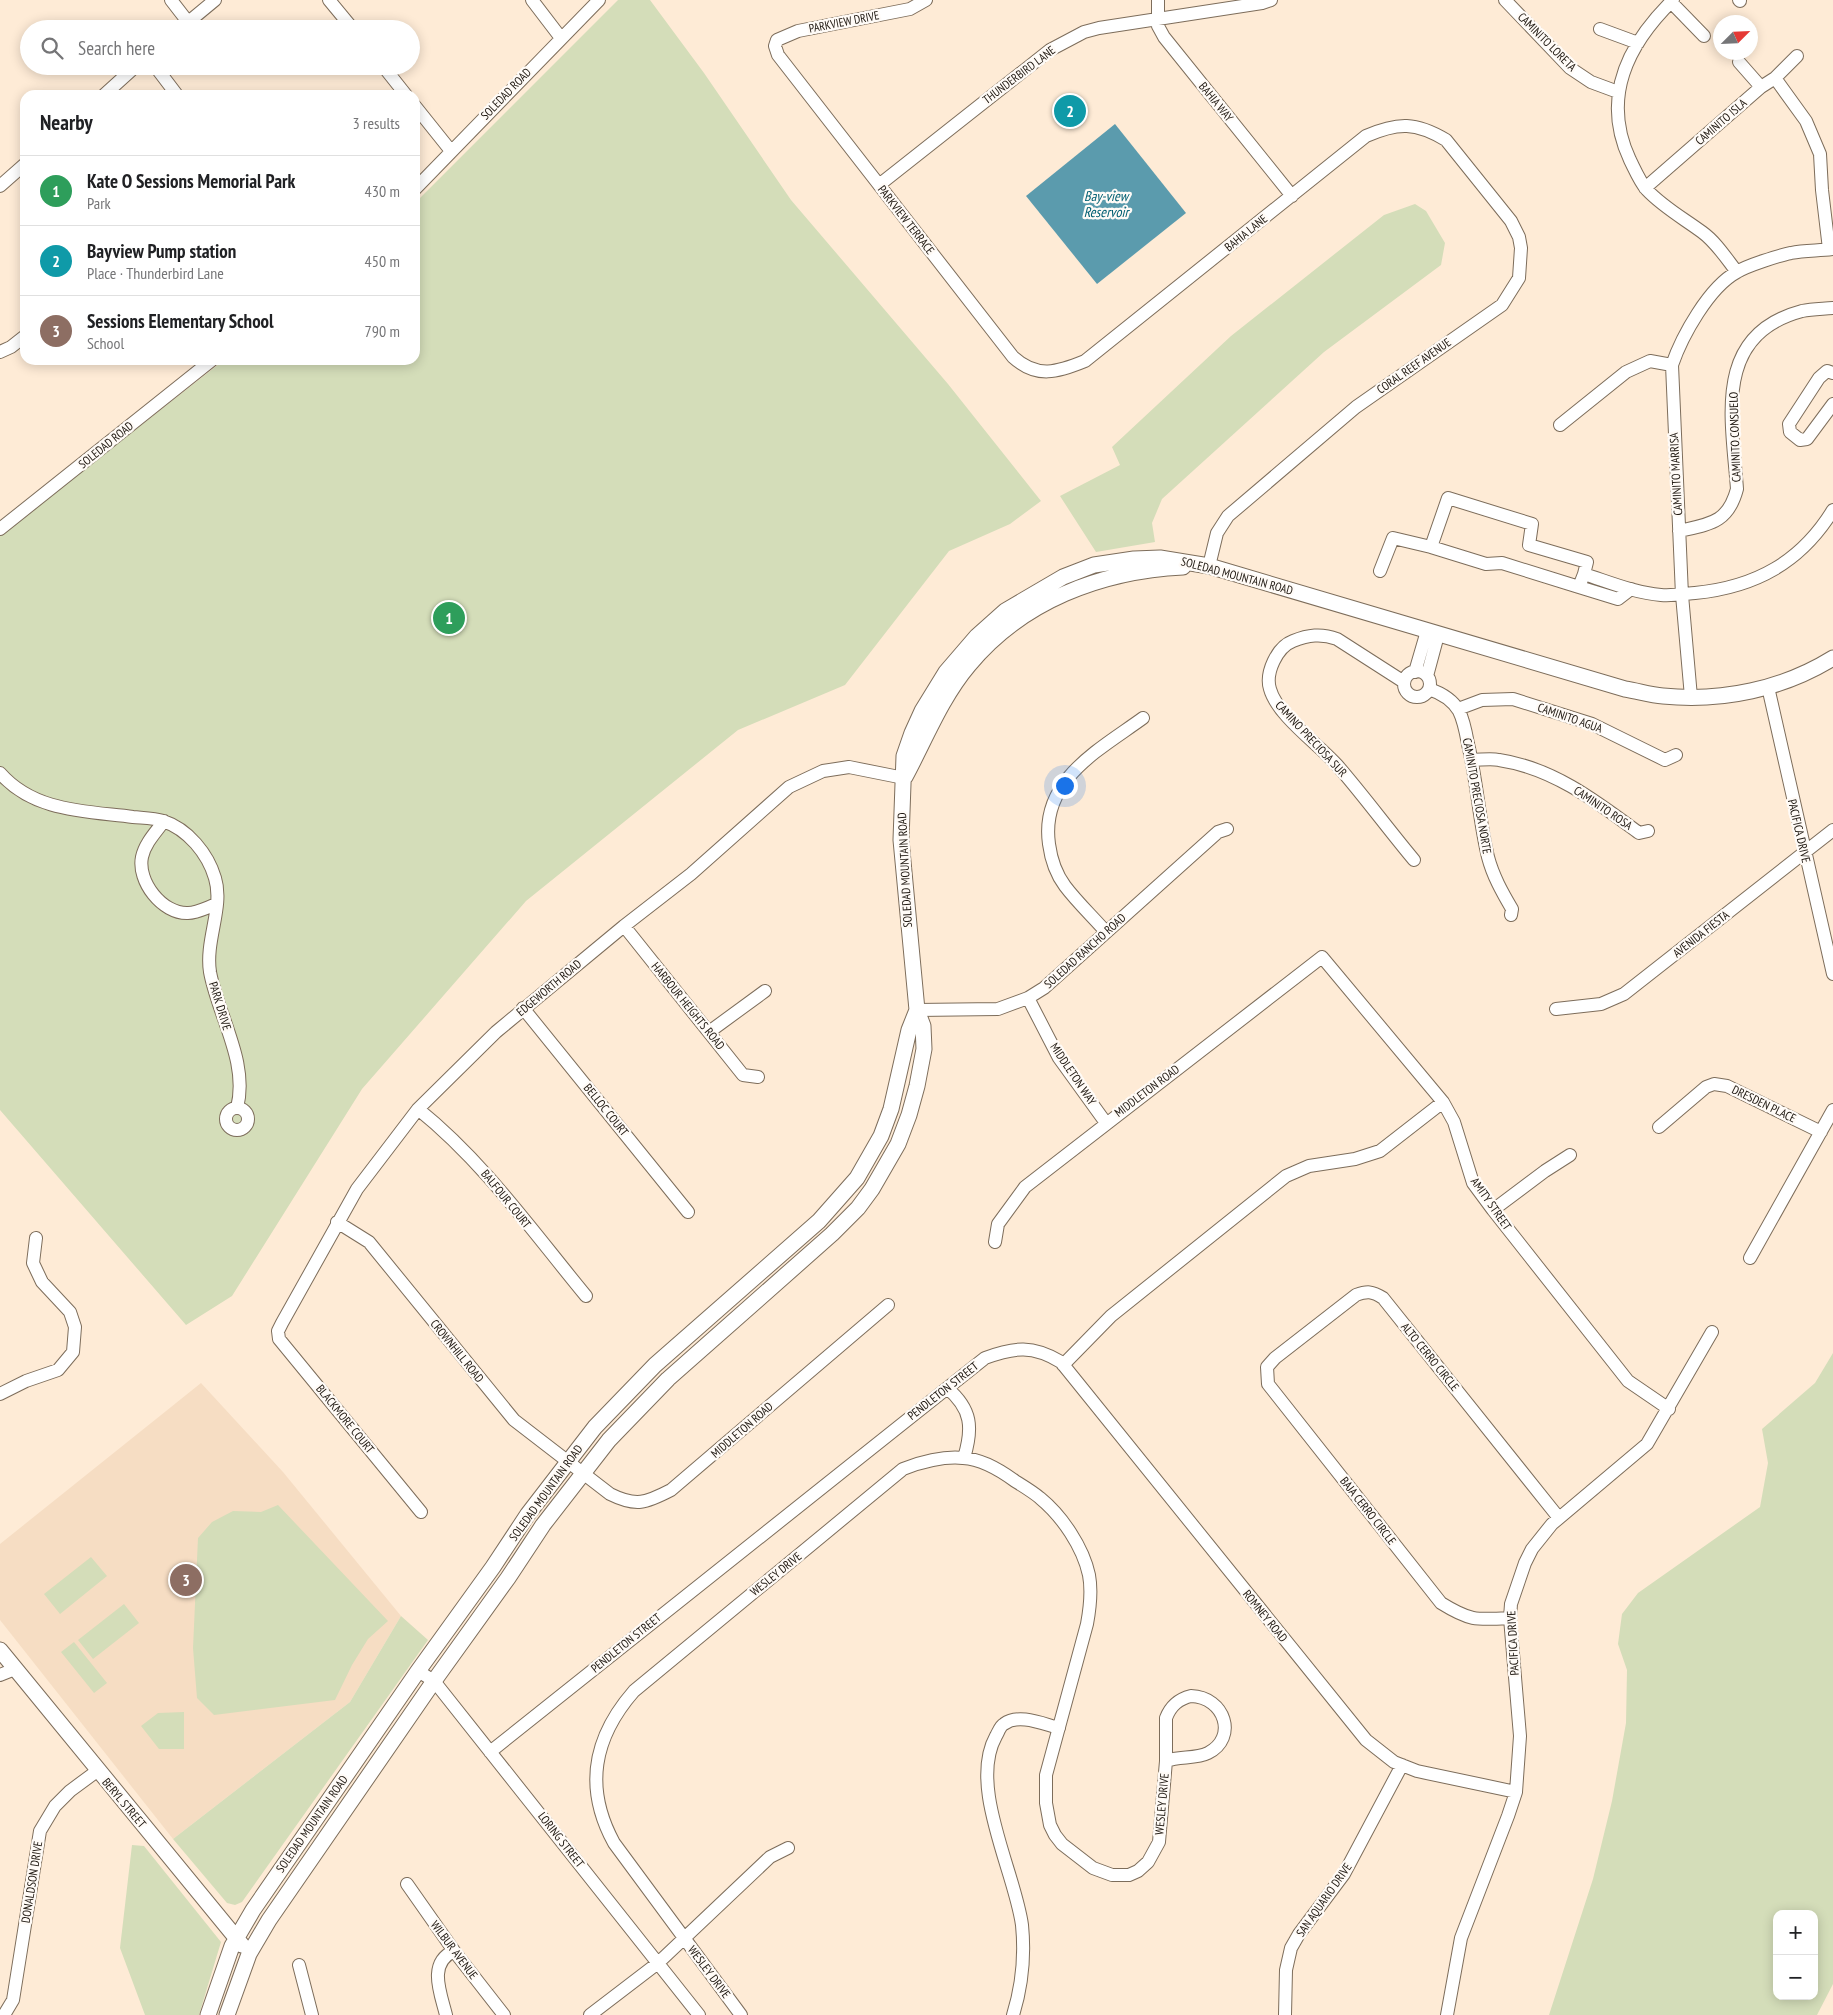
<!DOCTYPE html>
<meta charset="utf-8">
<style>
:root{--surface:#fff;--page:#f6f6f6;--text:#202124;--muted:#757577;--line:#e0e0e0;--accent:#2563eb}
body{margin:0;font-family:"PT Sans Narrow",sans-serif;background:var(--page);color:var(--text)}
.controls{position:absolute;right:15px;bottom:15px;display:grid;overflow:hidden;border-radius:10px;box-shadow:0 2px 12px #0003}
.controls button{width:45px;height:45px;display:grid;place-items:center;padding:0;border:0;border-bottom:1px solid var(--line);background:var(--surface);color:var(--text);font:25px sans-serif}
.compass{position:absolute;left:1713px;top:15px;width:45px;height:45px;border-radius:50%;background:var(--surface);box-shadow:0 2px 12px #0003;rotate:66deg}
.you{position:absolute;left:1064px;top:785px;width:18px;height:18px;margin:-12px;border:4px solid #fff;border-radius:50%;background:#1a73e8;box-shadow:0 0 0 8px #1a73e833}
.badge{display:grid;place-items:center;width:32px;height:32px;border-radius:50%;background:var(--accent);color:#fff;font-size:16px;font-weight:700}
.pin{position:absolute;translate:-50% -50%;border:2px solid #fff;box-shadow:0 1px 5px #0006}
.list{margin:0;padding:0;list-style:none}
h2{display:flex;justify-content:space-between;align-items:center;height:65px;margin:0;padding:0 20px;font-size:21px}
h2 small{font-size:16px;font-weight:400;color:var(--muted)}
.list li{display:grid;grid-template-columns:32px 1fr auto;gap:15px;align-items:center;box-sizing:border-box;height:70px;padding:0 20px;border-top:1px solid var(--line)}
.list b{display:block;font-size:19px;white-space:nowrap}
.list p{margin:0;font-size:16px;white-space:nowrap;color:var(--muted)}
.list em{font-size:16px;font-style:normal;color:var(--muted)}
.icon{flex:none;width:28px;height:28px;fill:none;stroke:currentColor;stroke-width:2;stroke-linecap:round;stroke-linejoin:round}
.map{position:relative;flex:none;width:1833px;height:2015px;overflow:hidden}
.search{position:absolute;background:var(--surface);box-shadow:0 2px 12px #0003;left:20px;top:20px;width:400px;height:55px;display:flex;align-items:center;gap:12px;box-sizing:border-box;padding:0 18px;border-radius:28px;color:var(--muted);font-size:19px}
.panel{position:absolute;background:var(--surface);box-shadow:0 2px 12px #0003;left:20px;top:90px;width:400px;height:275px;border-radius:15px}
.map>svg:first-child{display:block}
.built{fill:#f6ddc3}
.green{fill:#d4ddb9;fill-rule:evenodd}
.water{fill:#5b9bad}
.lines{fill:none;stroke-linecap:round;stroke-linejoin:round}
.minor-casing{stroke:#7d6d5b;stroke-width:14}
.major-casing{stroke:#7d6d5b;stroke-width:17}
.minor{stroke:#fff;stroke-width:12}
.major{stroke:#fff;stroke-width:15}
.labels{text-anchor:middle;stroke-width:4.5;stroke-linejoin:round;paint-order:stroke}
.street-label{font-size:12px;fill:#1f1811;stroke:#fffbf7}
.water-label{font-size:14px;font-style:italic;fill:#005f72;stroke:#fffbf7}
</style>
<div class="map">
<svg width="1833" height="2015" viewBox="0 0 1833 2015">
<rect width="100%" height="100%" fill="#feebd6"/>
<path class="built" d="M201,1383L283,1472L401,1616L350,1702L173,1839L0,1620V1544Z"/>
<path class="green" d="M618,0H650L704,73L791,200L948,384L1041,501L1010,524L949,551L845,685L738,730L526,901L362,1089L232,1296L186,1325L0,1110V536L224,360H415V203Z
M1415,204L1426,211L1445,243L1441,265L1324,352L1162,499L1152,523L1155,542L1096,552L1060,496L1120,465L1112,447L1231,336L1384,215Z
M1833,1353V1984L1817,2015H1549L1593,1879L1612,1801L1626,1723L1627,1670L1618,1644L1622,1614L1638,1593L1760,1507L1768,1463L1762,1429L1815,1383ZM1777,1914H1814V1996H1777Z
M278,1505L388,1621L368,1639L352,1665L335,1700L214,1715L197,1698L193,1648L198,1538L212,1522L233,1511L261,1512Z
M91,1557L107,1576L60,1614L44,1594Z
M124,1604L139,1623L93,1659L78,1640Z
M401,1616L428,1640L242,1902L235,1905L227,1903L173,1839L350,1702Z
M74,1642L107,1683L94,1693L61,1652Z
M184,1712V1749H159L141,1726L158,1713Z
M132,1845L144,1846L221,1942L199,2015H145L120,1948Z"/>
<path class="water" d="M1115,124L1186,213L1097,284L1026,196Z"/>
<g class="lines">
<g class="minor-casing">
<path id="minor" d="M171,0L188,22
M329,0L353,29
M532,0L561,38
M926,0L910,9L798,31L777,40L775,46L778,55L1013,357C1037,379 1058,372 1085,361L1366,136C1398,122 1416,122 1446,140L1511,221L1519,237L1521,248L1519,278L1502,305L1356,407L1228,516L1217,533L1209,566
M1158,0V26L1164,37L1292,196
M1505,0L1570,68L1591,82L1618,92
M1673,0C1627,45 1601,98 1630,160C1635,170 1640,182 1647,190C1663,207 1683,218 1702,232C1716,242 1726,258 1737,272
M1739,0L1740,1
M1671,2L1704,36
M180,29L215,0
M1600,29L1638,43
M1739,62L1761,87
M155,66L177,95
M383,66L406,95
M1775,78L1806,121L1820,154L1822,190L1829,249
M104,95L136,66
M415,106L451,151
M879,185L1050,50L1084,32L1099,28L1262,3L1271,0
M0,186L25,164
M1645,188L1761,87L1775,78L1797,56
M415,189L599,0
M0,352L11,347L25,336
M1833,373L1827,371L1819,378L1789,424L1790,432L1800,440L1807,439L1833,404
M1560,425L1626,372L1650,361L1672,365
M0,529L212,360
M1679,531C1710,524 1728,523 1737,489C1732,419 1712,335 1802,311C1812,309 1823,309 1833,308
M1431,547L1448,498L1532,524L1529,545L1587,562L1584,574
M1380,571L1393,538L1431,547L1486,564L1502,563L1579,587L1584,574C1609,582 1635,593 1661,595C1672,596 1684,594 1695,593C1756,587 1801,562 1833,510
M1579,587L1618,599L1631,589
M1404 684a13 13 0 1 1 26 0a13 13 0 1 1-26 0Z
M1415,672L1427,631
M1427,676L1438,635
M1404,682L1337,639C1321,633 1308,635 1293,641C1277,647 1265,673 1270,689C1277,715 1318,744 1337,765C1364,796 1388,829 1414,860
M1768,687L1833,974
M1429,689C1441,693 1452,699 1459,711C1464,721 1466,733 1468,744C1477,781 1479,820 1488,857C1493,876 1502,892 1512,909L1511,915
M1691,697L1682,595L1672,365C1682,336 1709,287 1737,272C1746,266 1780,255 1791,253C1805,250 1819,251 1833,249
M1458,709L1482,700L1513,699L1592,724L1665,760L1676,755
M1472,760C1481,760 1491,758 1499,760C1553,768 1596,801 1639,833L1648,831
M0,773C34,812 86,811 133,817C143,818 154,818 163,821C188,829 208,854 215,878C224,907 205,940 210,972C218,1016 249,1062 237,1108
M164,821C156,832 145,843 142,857C137,881 162,914 188,913C197,913 208,907 217,904
M624,926L743,1075L758,1077
M1106,932C1093,917 1077,902 1065,886C1056,874 1051,859 1049,844C1040,780 1099,750 1143,718
M1028,998L1059,1058L1106,1123
M523,1008L688,1212
M1556,1009L1601,1004L1624,994L1833,830
M917,1010L998,1009L1028,998L1044,988L1218,832L1227,829
M709,1032L765,991
M226 1119a11 11 0 1 1 22 0a11 11 0 1 1-22 0Z
M418,1109C484,1162 533,1232 586,1296
M1659,1127L1706,1087L1714,1084L1727,1086L1821,1132
M1493,1210L1545,1171L1570,1155
M337,1222L369,1242L514,1420L610,1494C636,1507 646,1503 671,1490L888,1305
M995,1242L998,1224L1025,1187L1322,957L1443,1102L1454,1122L1473,1183L1493,1210L1628,1381L1669,1409
M1750,1258L1833,1110
M1063,1365L1111,1316L1286,1176L1309,1166L1355,1159L1380,1151L1443,1102
M947,1388C972,1409 973,1428 964,1458
M0,1394L26,1381L58,1370L73,1352L75,1327L70,1312L42,1282L33,1263L36,1238
M421,1512L279,1339L278,1331L282,1323L357,1189L418,1109L496,1032L624,926L691,874L789,787L823,771L849,767L904,778
M1510,1618C1476,1620 1470,1621 1441,1603L1268,1384L1267,1367L1275,1358L1356,1295C1367,1291 1372,1291 1383,1298L1559,1518
M418,1671L434,1681L699,2015
M0,1675L15,1669
M1191,1696C1225,1697 1238,1738 1208,1753C1196,1759 1179,1756 1166,1761V1718C1171,1705 1179,1699 1191,1696Z
M490,1752L985,1358C1014,1347 1033,1345 1061,1362L1366,1740L1394,1762L1417,1771L1516,1792
M407,1884L454,1951L504,2015
M299,1965L312,2015
M4,2015L13,2000L40,1831L55,1806L70,1791L97,1771
M446,2015C441,1994 427,1963 454,1951
M590,2015L658,1963L770,1857L788,1848
M741,2015L614,1843C584,1788 593,1738 634,1691L903,1469C920,1462 944,1456 963,1458C982,1459 1000,1470 1015,1481C1023,1486 1033,1492 1040,1498C1062,1516 1083,1547 1089,1575C1092,1591 1090,1608 1087,1624L1046,1775V1803L1050,1825L1055,1835L1062,1844L1093,1868L1112,1875H1129L1138,1871L1148,1862L1159,1842L1166,1761
M1013,2015C1022,1986 1025,1955 1022,1925C1015,1872 968,1786 996,1736C998,1733 1000,1726 1004,1724C1019,1713 1043,1724 1059,1728
M1285,2015L1286,1970L1291,1948L1299,1934L1344,1874L1402,1765
M1447,2015L1461,1938L1508,1816L1516,1792L1520,1736L1510,1618L1511,1604L1525,1563L1532,1549L1552,1524L1647,1444L1712,1332"/>
</g>
<g class="major-casing">
<path id="major" d="M905,777C925,740 941,698 969,665C1022,601 1101,571 1183,567
M0,1650L242,1945
M208,2015L232,1946L253,1910L418,1671L493,1567L528,1514L595,1427L655,1365L819,1221L857,1178L881,1136L891,1109L909,1030L917,1010
M227,2015L249,1954L269,1920L434,1681L508,1578L543,1525L609,1440L668,1379L832,1234L858,1208L872,1189L898,1144L909,1115L917,1086L924,1049L923,1026L917,1010L901,840L904,756L912,733L922,711L946,672L977,636L1005,611L1063,577L1094,565L1134,559L1160,558L1209,566L1625,689C1638,691 1650,695 1663,696C1722,702 1783,689 1833,658"/>
</g>
<use href="#minor" class="minor"/>
<use href="#major" class="major"/>
</g>
<g class="labels">
<g class="street-label">
<text transform="translate(844 22) rotate(-11)" y="4">PARKVIEW DRIVE</text>
<text transform="translate(1547 42) rotate(45)" y="4">CAMINITO LORETA</text>
<text transform="translate(1019 75) rotate(-37)" y="4">THUNDERBIRD LANE</text>
<text transform="translate(506 94) rotate(-46)" y="4">SOLEDAD ROAD</text>
<text transform="translate(1216 102) rotate(51)" y="4">BAHIA WAY</text>
<text transform="translate(1721 122) rotate(-41)" y="4">CAMINITO ISLA</text>
<text transform="translate(906 220) rotate(52)" y="4">PARKVIEW TERRACE</text>
<text transform="translate(1246 233) rotate(-39)" y="4">BAHIA LANE</text>
<text transform="translate(1414 366) rotate(-35)" y="4">CORAL REEF AVENUE</text>
<text transform="translate(1735 437) rotate(-92)" y="4">CAMINITO CONSUELO</text>
<text transform="translate(106 445) rotate(-39)" y="4">SOLEDAD ROAD</text>
<text transform="translate(1676 474) rotate(-93)" y="4">CAMINITO MARRISA</text>
<text transform="translate(1237 576) rotate(15)" y="4">SOLEDAD MOUNTAIN ROAD</text>
<text transform="translate(1570 718) rotate(19)" y="4">CAMINITO AGUA</text>
<text transform="translate(1311 739) rotate(47)" y="4">CAMINO PRECIOSA SUR</text>
<text transform="translate(1477 796) rotate(80)" y="4">CAMINITO PRECIOSA NORTE</text>
<text transform="translate(1603 808) rotate(34)" y="4">CAMINITO ROSA</text>
<text transform="translate(1799 831) rotate(77)" y="4">PACIFICA DRIVE</text>
<text transform="translate(905 870) rotate(-93)" y="4">SOLEDAD MOUNTAIN ROAD</text>
<text transform="translate(1701 934) rotate(-38)" y="4">AVENIDA FIESTA</text>
<text transform="translate(1085 951) rotate(-42)" y="4">SOLEDAD RANCHO ROAD</text>
<text transform="translate(549 988) rotate(-40)" y="4">EDGEWORTH ROAD</text>
<text transform="translate(220 1006) rotate(73)" y="4">PARK DRIVE</text>
<text transform="translate(688 1006) rotate(51)" y="4">HARBOUR HEIGHTS ROAD</text>
<text transform="translate(1073 1074) rotate(56)" y="4">MIDDLETON WAY</text>
<text transform="translate(1147 1091) rotate(-37)" y="4">MIDDLETON ROAD</text>
<text transform="translate(1764 1104) rotate(26)" y="4">DRESDEN PLACE</text>
<text transform="translate(606 1110) rotate(51)" y="4">BELLOC COURT</text>
<text transform="translate(506 1199) rotate(51)" y="4">BALFOUR COURT</text>
<text transform="translate(1491 1204) rotate(55)" y="4">AMITY STREET</text>
<text transform="translate(457 1351) rotate(51)" y="4">CROWNHILL ROAD</text>
<text transform="translate(1430 1357) rotate(51)" y="4">ALTO CERRO CIRCLE</text>
<text transform="translate(943 1391) rotate(-38)" y="4">PENDLETON STREET</text>
<text transform="translate(345 1419) rotate(51)" y="4">BLACKMORE COURT</text>
<text transform="translate(742 1430) rotate(-41)" y="4">MIDDLETON ROAD</text>
<text transform="translate(546 1493) rotate(-54)" y="4">SOLEDAD MOUNTAIN ROAD</text>
<text transform="translate(1368 1511) rotate(52)" y="4">BAJA CERRO CIRCLE</text>
<text transform="translate(776 1574) rotate(-39)" y="4">WESLEY DRIVE</text>
<text transform="translate(1265 1616) rotate(51)" y="4">ROMNEY ROAD</text>
<text transform="translate(626 1643) rotate(-39)" y="4">PENDLETON STREET</text>
<text transform="translate(1513 1643) rotate(-93)" y="4">PACIFICA DRIVE</text>
<text transform="translate(124 1803) rotate(50)" y="4">BERYL STREET</text>
<text transform="translate(1162 1804) rotate(-85)" y="4">WESLEY DRIVE</text>
<text transform="translate(312 1824) rotate(-55)" y="4">SOLEDAD MOUNTAIN ROAD</text>
<text transform="translate(561 1840) rotate(52)" y="4">LORING STREET</text>
<text transform="translate(32 1882) rotate(-81)" y="4">DONALDSON DRIVE</text>
<text transform="translate(1324 1900) rotate(-55)" y="4">SAN AQUARIO DRIVE</text>
<text transform="translate(454 1950) rotate(53)" y="4">WILBUR AVENUE</text>
<text transform="translate(709 1972) rotate(53)" y="4">WESLEY DRIVE</text>
</g>
<g class="water-label">
<text x="1106" y="201">Bay-view<tspan x="1106" dy="16">Reservoir</tspan></text>
</g>
</g>
</svg>
<div class="controls">
<button>+</button>
<button>−</button>
</div>
<svg class="compass" viewBox="-18 -18 36 36"><path d="M0-13l5 13h-10z" fill="#e53935"/><path d="M0 13l5-13h-10z" fill="#757577"/></svg>
<div class="you"></div>
<div class="pin badge" style="left:449px;top:618px;background:#2e9e5b">1</div>
<div class="pin badge" style="left:1070px;top:111px;background:#0f9aa8">2</div>
<div class="pin badge" style="left:186px;top:1580px;background:#8d6e63">3</div>
<div class="search"><svg class="icon" aria-label="search" viewBox="0 0 24 24"><circle cx="10" cy="10" r="6"/><path d="M15 15l6 6"/></svg>Search here</div>
<section class="panel">
<h2>Nearby<small>3 results</small></h2>
<ul class="list">
<li><span class="badge" style="background:#2e9e5b">1</span><div><b>Kate O Sessions Memorial Park</b><p>Park</p></div><em>430 m</em></li>
<li><span class="badge" style="background:#0f9aa8">2</span><div><b>Bayview Pump station</b><p>Place · Thunderbird Lane</p></div><em>450 m</em></li>
<li><span class="badge" style="background:#8d6e63">3</span><div><b>Sessions Elementary School</b><p>School</p></div><em>790 m</em></li>
</ul>
</section>
</div>
